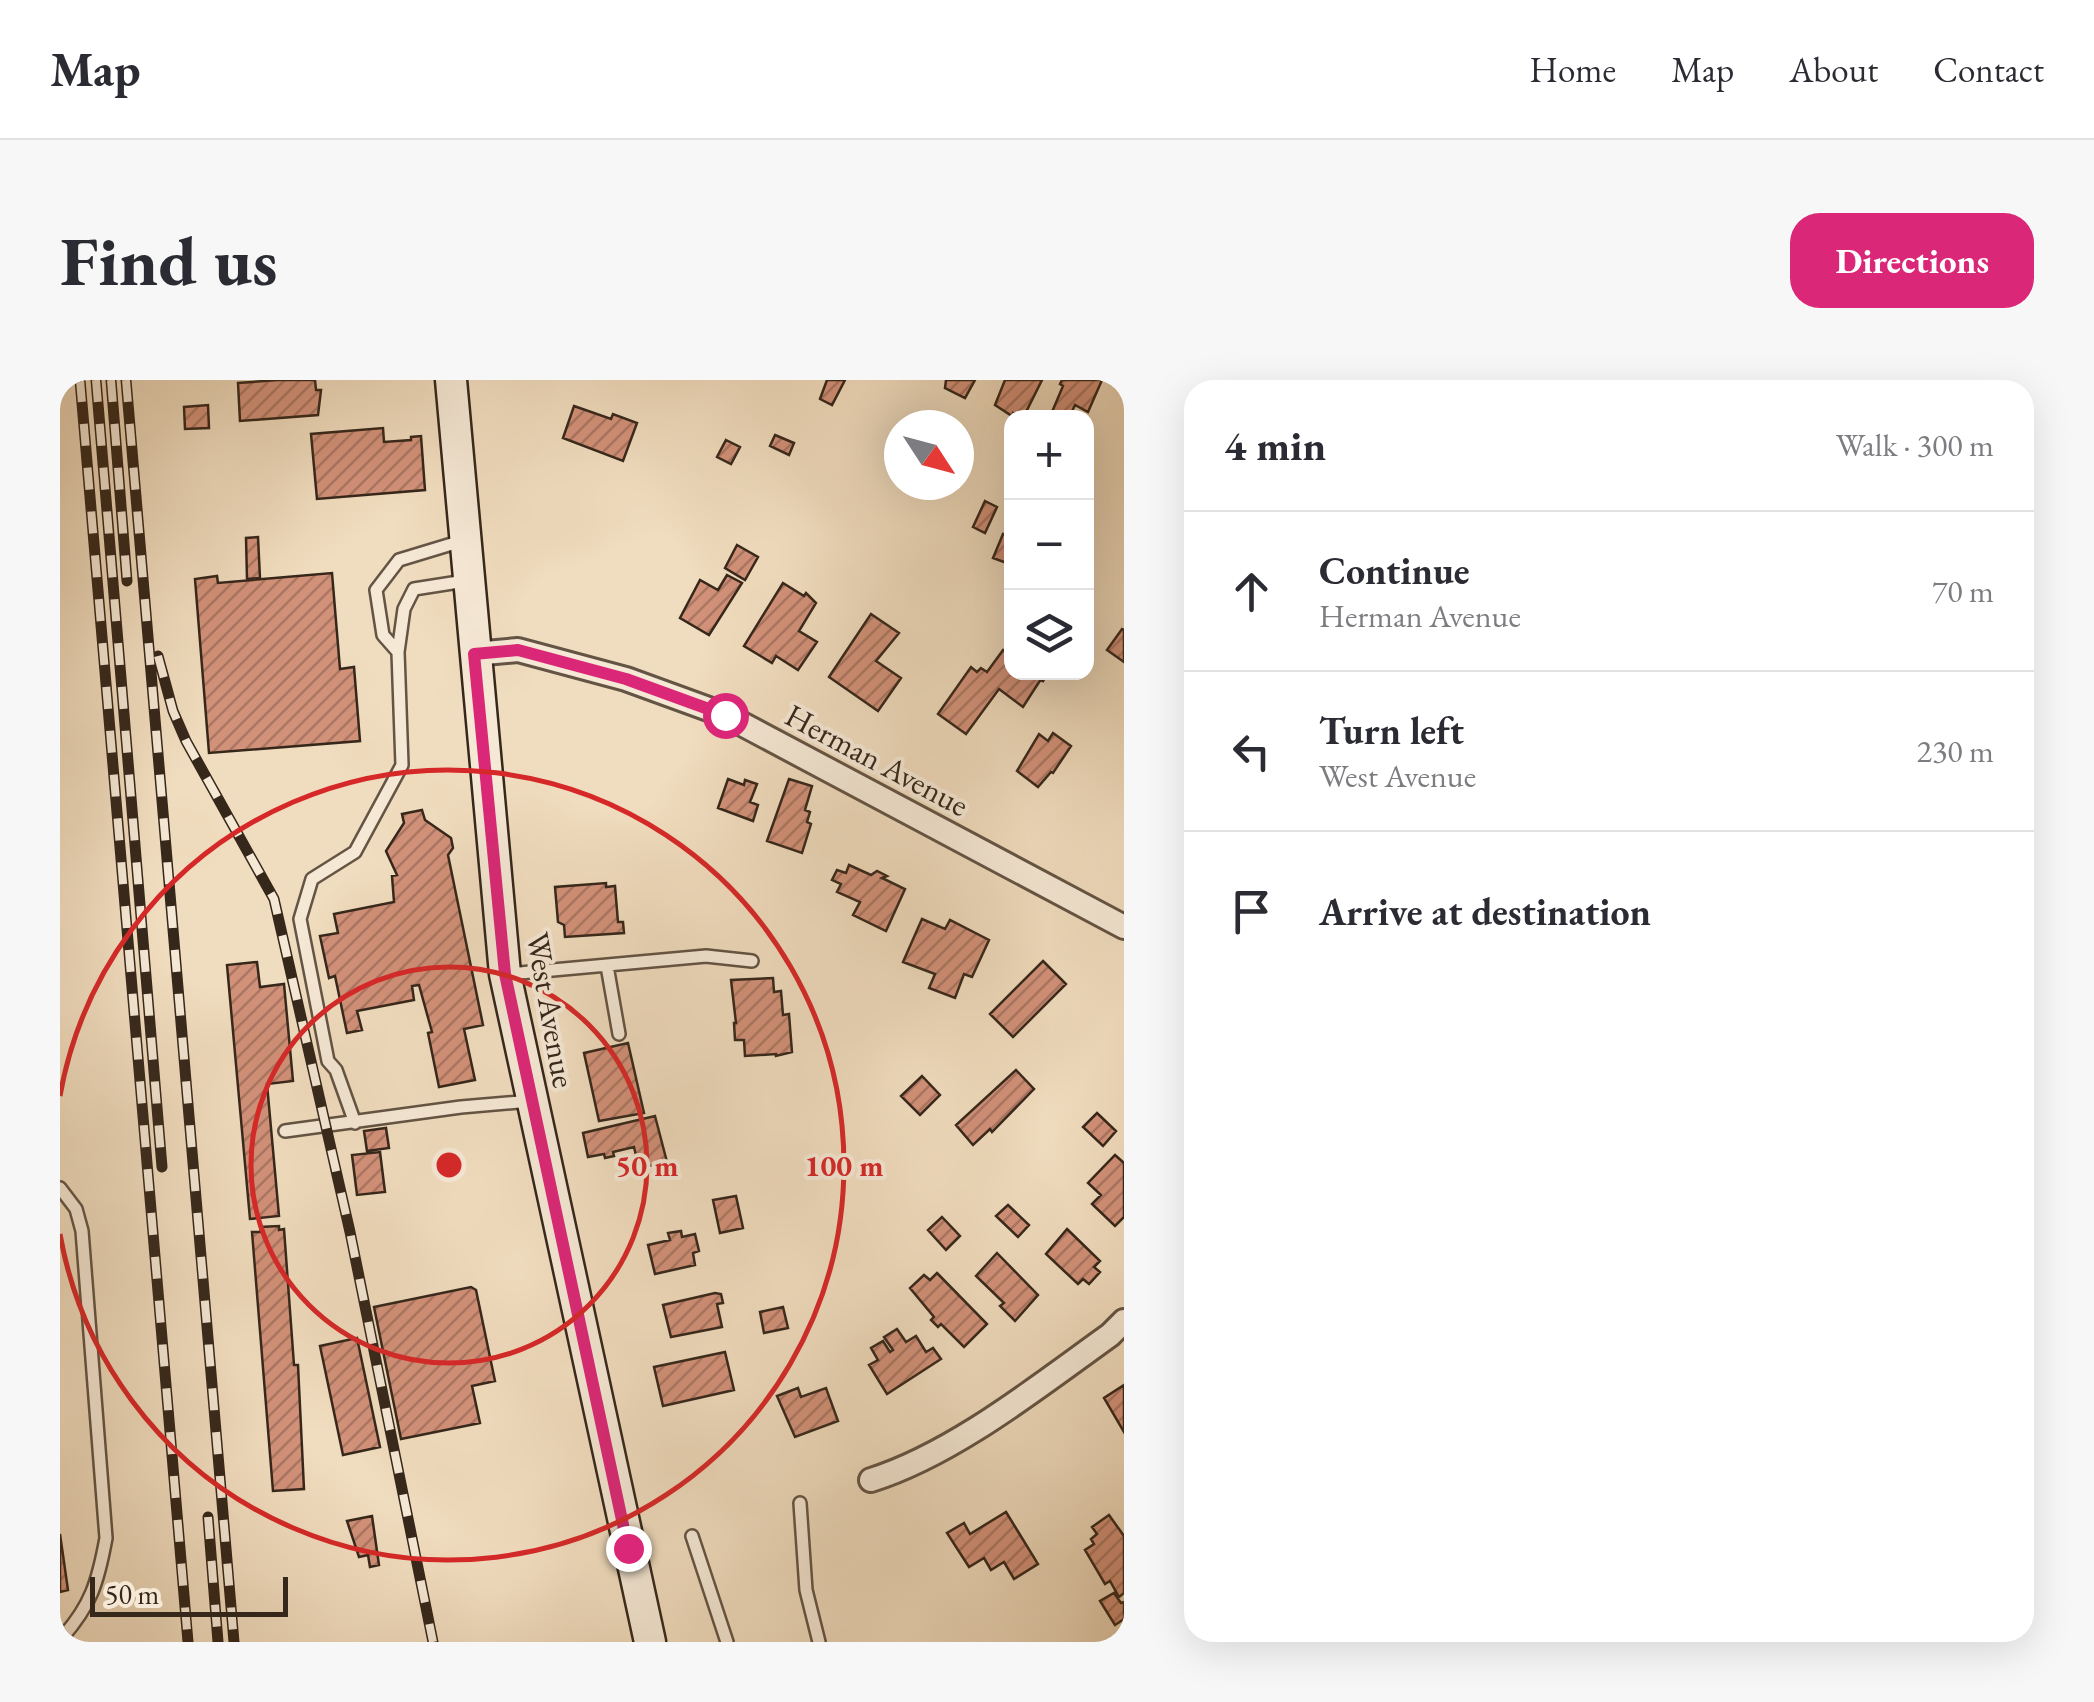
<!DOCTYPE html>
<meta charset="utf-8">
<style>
:root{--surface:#fff;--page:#f7f7f7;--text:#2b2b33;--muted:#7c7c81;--line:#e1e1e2;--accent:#db2777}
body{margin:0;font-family:"EB Garamond",serif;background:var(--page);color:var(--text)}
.controls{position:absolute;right:30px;top:30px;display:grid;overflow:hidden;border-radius:20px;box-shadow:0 10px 40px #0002}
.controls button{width:90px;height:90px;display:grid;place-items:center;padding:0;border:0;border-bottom:2px solid var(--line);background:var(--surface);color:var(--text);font:50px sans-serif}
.compass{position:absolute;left:824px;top:30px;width:90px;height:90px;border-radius:50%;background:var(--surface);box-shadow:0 10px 40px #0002;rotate:126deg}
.scale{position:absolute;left:30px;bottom:25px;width:198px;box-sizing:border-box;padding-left:10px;border:5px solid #36271b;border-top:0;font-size:28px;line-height:35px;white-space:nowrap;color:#36271b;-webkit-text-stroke:8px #f5e8d5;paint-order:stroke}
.stop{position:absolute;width:30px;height:30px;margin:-22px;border:8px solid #db2777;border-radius:50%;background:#fff}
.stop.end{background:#db2777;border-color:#fff;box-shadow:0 2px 10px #0008}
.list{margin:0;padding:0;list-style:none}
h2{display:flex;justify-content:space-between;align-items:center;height:130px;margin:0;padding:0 40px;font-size:42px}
h2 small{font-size:32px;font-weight:400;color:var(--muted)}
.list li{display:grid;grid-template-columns:65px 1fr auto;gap:30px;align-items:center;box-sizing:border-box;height:160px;padding:0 40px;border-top:2px solid var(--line)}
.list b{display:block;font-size:38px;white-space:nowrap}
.list p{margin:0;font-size:32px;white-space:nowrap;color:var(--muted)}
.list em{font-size:32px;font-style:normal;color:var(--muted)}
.icon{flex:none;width:55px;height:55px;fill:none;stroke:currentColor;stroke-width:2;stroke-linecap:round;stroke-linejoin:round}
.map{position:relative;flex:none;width:1064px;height:1262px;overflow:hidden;border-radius:30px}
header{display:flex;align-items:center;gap:60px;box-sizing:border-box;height:140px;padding:0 50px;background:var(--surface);border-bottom:2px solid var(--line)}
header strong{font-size:48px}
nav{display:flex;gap:55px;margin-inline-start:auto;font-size:35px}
.intro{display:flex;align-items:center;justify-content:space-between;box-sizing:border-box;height:240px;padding:0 60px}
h1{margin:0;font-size:70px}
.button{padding:25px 45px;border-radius:30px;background:var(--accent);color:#fff;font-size:35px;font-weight:700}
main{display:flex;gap:60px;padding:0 60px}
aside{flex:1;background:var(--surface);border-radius:30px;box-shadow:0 10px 40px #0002}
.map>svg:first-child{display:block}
.building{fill:url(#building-hatch);stroke:#36271b;stroke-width:2.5}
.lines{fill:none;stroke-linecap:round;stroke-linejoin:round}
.lane-casing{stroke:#645444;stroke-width:16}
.street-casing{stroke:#645444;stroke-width:28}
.secondary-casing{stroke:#36271b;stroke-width:35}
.lane{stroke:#f5e8d5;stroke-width:11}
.street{stroke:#f5e8d5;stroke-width:22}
.secondary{stroke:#f5e8d5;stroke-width:30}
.rail-casing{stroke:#36271b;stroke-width:11}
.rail{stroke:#f5e8d5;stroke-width:8;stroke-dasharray:22;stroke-linecap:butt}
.route{stroke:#db2777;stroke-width:12}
.ring{fill:none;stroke:#d62828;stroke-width:5}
.labels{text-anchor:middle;stroke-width:8;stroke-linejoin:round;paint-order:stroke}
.street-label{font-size:32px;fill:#36271b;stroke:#f5e8d5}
.centre{fill:#d62828;stroke:#f5e8d5;stroke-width:5}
.ring-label{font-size:30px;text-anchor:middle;font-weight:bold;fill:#d62828;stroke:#f5e8d5;stroke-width:8;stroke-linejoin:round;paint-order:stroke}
</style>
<header>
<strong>Map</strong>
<nav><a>Home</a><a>Map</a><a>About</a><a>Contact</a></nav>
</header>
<div class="intro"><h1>Find us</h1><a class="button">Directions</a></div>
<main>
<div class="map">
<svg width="1064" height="1262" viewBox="0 0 1064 1262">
<defs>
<pattern id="building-hatch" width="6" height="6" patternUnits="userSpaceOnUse" patternTransform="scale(2.5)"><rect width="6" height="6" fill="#d29179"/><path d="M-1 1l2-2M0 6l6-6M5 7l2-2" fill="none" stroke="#ab7662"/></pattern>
</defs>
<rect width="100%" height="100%" fill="#f0dcbe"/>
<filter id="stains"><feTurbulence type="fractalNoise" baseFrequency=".002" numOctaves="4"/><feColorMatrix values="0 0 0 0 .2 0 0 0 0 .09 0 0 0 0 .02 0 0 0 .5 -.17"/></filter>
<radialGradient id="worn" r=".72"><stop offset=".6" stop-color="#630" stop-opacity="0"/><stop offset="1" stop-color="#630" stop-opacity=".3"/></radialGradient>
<path class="building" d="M218,0H255L256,10H261L258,35L180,41L178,3Z
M767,0H785L772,25L760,19Z
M886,0H915L905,18L885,8Z
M945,0H982L963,38L953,33L952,36L935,25Z
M1002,0H1042L1028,32L1015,25L1009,38L992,32L1003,6L1000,4Z
M148,25L149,48L125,49L124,27Z
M514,26L551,39L553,34L577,43L563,81L503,58Z
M323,48L324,62L351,60V57L361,56L365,110L257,119L251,54Z
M715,55L734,63L729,75L710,66Z
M666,60L680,67L671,84L657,77Z
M925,121L937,127L925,153L913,147Z
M943,154L952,157V185L933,178Z
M198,157L200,198L187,199L186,158Z
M677,165L698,177L685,200L665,188Z
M272,193L280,289L294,287L300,361L149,373L135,199L157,196L158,203Z
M667,195L682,203L649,255L620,238L640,200L658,210Z
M723,203L744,216L746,213L756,223L739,251L757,262L738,290L716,276L712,283L684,266Z
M811,234L839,253L816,281L841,298L818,331L769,297Z
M1062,249L1064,250V282L1047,270Z
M943,270L952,274V292H989L983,301L981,299L963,327L939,309L906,354L878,334L911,287L917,292L921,288L927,292Z
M993,353L1011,366L993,393L991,392L978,407L957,391L979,354L988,361Z
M668,399L684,405L685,400L697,404L690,422L698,425L693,441L658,428Z
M729,399L752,406L745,430L750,432L747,442L751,444L742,473L707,461Z
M362,430L365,440L391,458L393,468L388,475L423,645L404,649L415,700L379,707L368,653L372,652L359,605L352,606L354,620L297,631L302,650L287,653L275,596L269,598L260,556L278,553L274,534L334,522L332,496L337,495L326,471L344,443L342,434Z
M789,485L811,495L817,491L827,496L822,498L845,509L826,551L793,535L800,522L777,512L781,504L772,500L777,490L786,493Z
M546,503V507L555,506L558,542H563L564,553L505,557L504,545L498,542L495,507Z
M862,539L885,549L890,540L929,560L912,597L904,594L895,618L869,608L875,594L843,582Z
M983,581L1006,604L953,657L930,634Z
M197,582L200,607L224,604L233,701L207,704L219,836L190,839L167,585Z
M713,598L714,612L721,611L723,635L729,634L732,672L716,676V674L685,676L684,660H675L674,643H676L671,600Z
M568,663L584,733L539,741L524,673Z
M956,690L974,709L932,752L930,749L913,765L896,745Z
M862,696L880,715L860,735L841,716Z
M1037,733L1056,751L1043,766L1023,747Z
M595,736L607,782L579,788L574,767L553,772L554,776L545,778L544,774L528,777L523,753Z
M326,748L329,768L307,771L304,751Z
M320,772L325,812L297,815L292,775Z
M1055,775L1064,783V837L1055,846L1032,824L1041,815L1028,803Z
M676,816L683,848L660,853L653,820Z
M948,825L969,845L958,857L936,836Z
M882,837L900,856L886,870L868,850Z
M219,846V850L224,849L234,985H238L244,1109L213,1111L192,852H201L200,847Z
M1007,849L1040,881L1034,887L1040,892L1029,904L1023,899L1018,904L986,874Z
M621,851L622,857L635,854L639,871L633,873L635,885L595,894L588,865L610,860L608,853Z
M937,873L978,915L955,941L940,926L944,923L916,896Z
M877,893L927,944L904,967L881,944L878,947L871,940L874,937L850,908L864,895L870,900Z
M411,907L416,910L435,1001L412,1006L420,1043L341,1059L314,927Z
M655,913L661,914L663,923L657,924L662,947L611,957L603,925Z
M723,927L728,948L704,953L700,932Z
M837,949L846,962L856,956L866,972L873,968L881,979L827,1014L809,985L818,980L811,968L823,961L830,972L833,970L824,957Z
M297,958L320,1067L283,1075L260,966Z
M665,972L674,1010L603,1026L594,987Z
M1064,1005V1052L1044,1018Z
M738,1008L741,1017L766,1008L778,1041L735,1057L717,1016Z
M946,1132L978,1184L954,1199L944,1182L931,1190L924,1178L909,1187L887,1153L904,1143L910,1154Z
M1049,1135L1064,1156V1213L1059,1217L1050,1201L1045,1204L1025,1170L1034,1164L1031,1159L1037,1154L1032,1147Z
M312,1136L319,1185L310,1187L308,1175L299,1177L287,1141Z
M0,1154L8,1210L0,1212Z
M1054,1213L1061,1223L1064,1222V1239L1055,1245L1040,1221Z"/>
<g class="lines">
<g class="lane-casing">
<path id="lane" d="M338,272L323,255L316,210L339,180L405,160
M547,586L559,654
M449,594L646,576L692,581
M295,743L276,690L268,681L240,539L252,499L295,472L342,385L338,272L344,229L354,209L405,201
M225,751L401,727L471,721
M0,808L16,829L22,851L46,1158C38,1202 31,1226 0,1260
M740,1123L746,1210L759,1262
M632,1156L667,1262"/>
</g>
<g class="street-casing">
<path id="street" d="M414,274L458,270L566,299L665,335L1064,547
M811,1100C894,1074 980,1005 1050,955L1064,941"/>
</g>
<g class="secondary-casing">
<path id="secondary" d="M391,0L445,594L590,1262"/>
</g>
<use href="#lane" class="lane"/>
<use href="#street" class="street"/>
<use href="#secondary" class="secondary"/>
<g class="rail-casing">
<path id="rail" d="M20,0L128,1262
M36,0L102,787
M51,0L67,201
M66,0L174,1262
M98,276L113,331L126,361L214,519L290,852L373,1262
M148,1137L158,1262"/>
</g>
<use href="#rail" class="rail"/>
</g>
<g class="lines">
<path class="route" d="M568,1168L445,594L414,274L458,270L566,299L665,335"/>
</g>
<g class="ring">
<circle cx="389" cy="785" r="198"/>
<path d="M0 716A395 395 0 1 1 0 854"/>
</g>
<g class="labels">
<g class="street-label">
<text transform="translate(817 380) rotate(28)" y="11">Herman Avenue</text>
<text transform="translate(491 630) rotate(80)" y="11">West Avenue</text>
</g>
</g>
<circle cx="389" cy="785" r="15" class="centre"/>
<g class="ring-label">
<text x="587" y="796">50 m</text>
<text x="784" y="796">100 m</text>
</g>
<rect width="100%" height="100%" filter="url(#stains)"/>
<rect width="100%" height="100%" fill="url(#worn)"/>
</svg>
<div class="controls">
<button>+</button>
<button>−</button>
<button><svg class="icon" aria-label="layers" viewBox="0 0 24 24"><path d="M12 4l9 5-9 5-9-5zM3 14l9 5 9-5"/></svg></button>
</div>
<svg class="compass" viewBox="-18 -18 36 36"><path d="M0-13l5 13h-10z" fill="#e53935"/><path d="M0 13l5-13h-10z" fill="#7c7c81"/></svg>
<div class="scale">50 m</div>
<div class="stop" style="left:665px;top:335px"></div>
<div class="stop end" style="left:568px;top:1168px"></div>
</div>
<aside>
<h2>4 min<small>Walk · 300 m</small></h2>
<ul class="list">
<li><svg class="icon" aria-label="ahead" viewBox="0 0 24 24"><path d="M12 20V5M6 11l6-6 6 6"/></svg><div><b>Continue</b><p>Herman Avenue</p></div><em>70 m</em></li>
<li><svg class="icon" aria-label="left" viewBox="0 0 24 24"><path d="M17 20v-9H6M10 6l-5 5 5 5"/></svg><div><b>Turn left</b><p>West Avenue</p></div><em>230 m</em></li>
<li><svg class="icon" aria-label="arrive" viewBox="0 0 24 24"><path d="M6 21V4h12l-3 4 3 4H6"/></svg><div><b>Arrive at destination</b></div></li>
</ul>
</aside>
</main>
